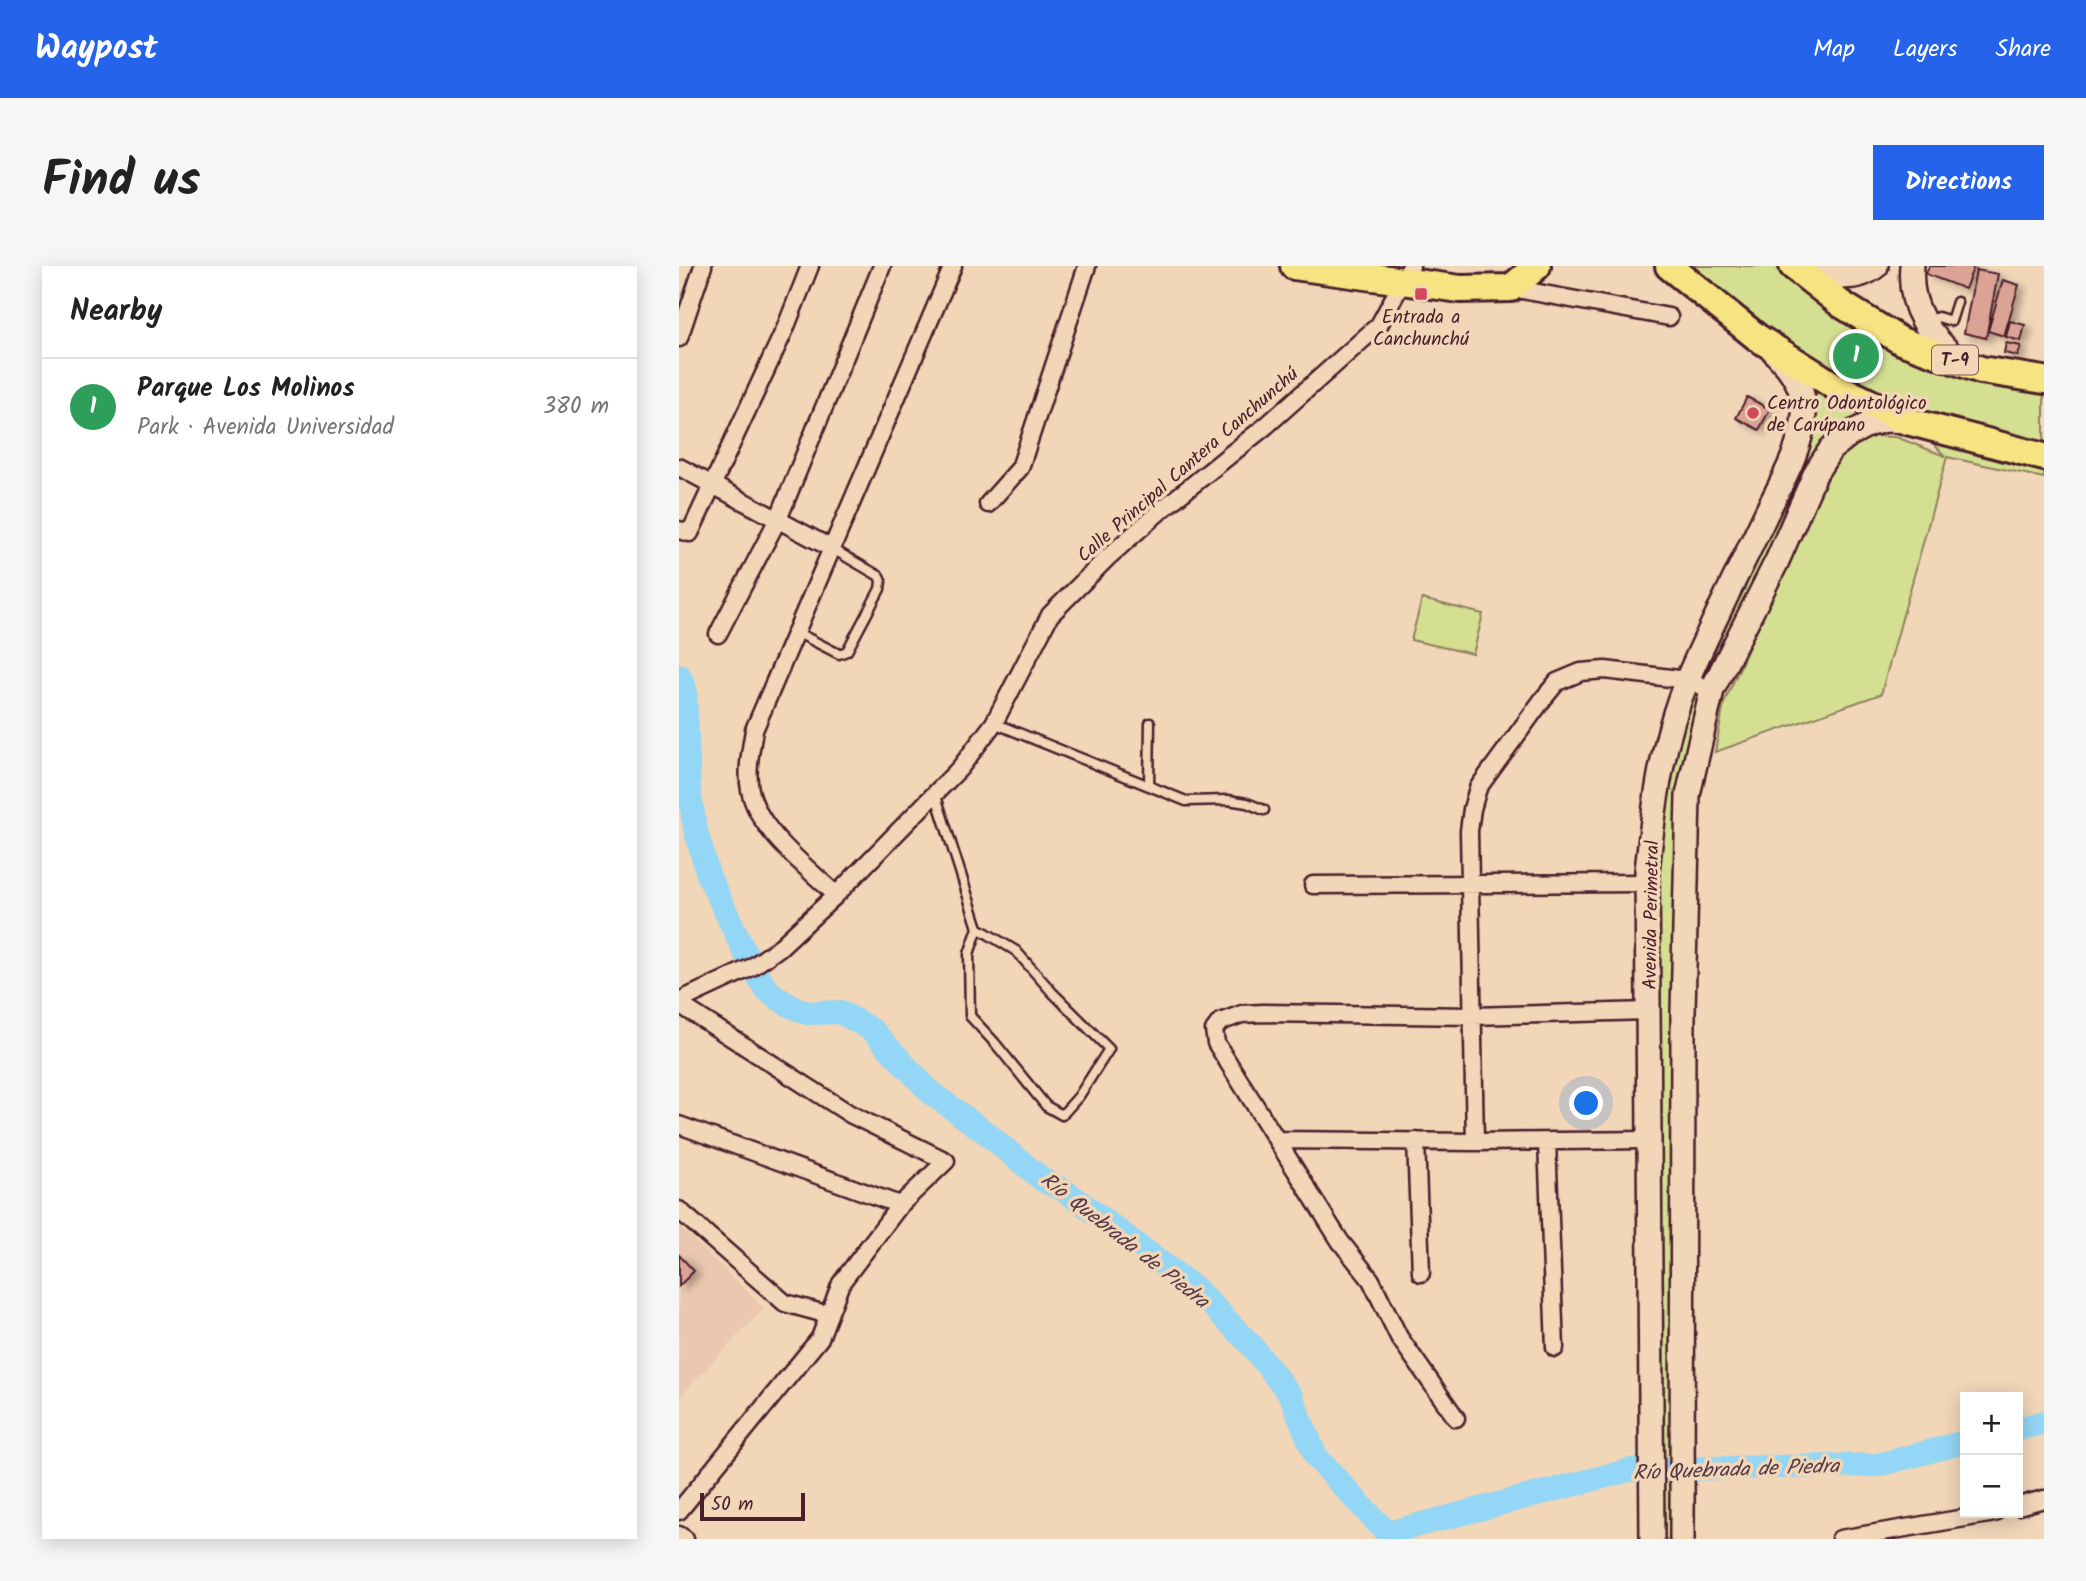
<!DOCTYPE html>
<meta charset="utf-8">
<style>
:root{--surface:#fff;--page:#f6f6f6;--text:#222;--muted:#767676;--line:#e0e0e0;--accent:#2563eb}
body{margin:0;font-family:Kalam,sans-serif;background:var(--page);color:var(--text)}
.controls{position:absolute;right:21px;bottom:21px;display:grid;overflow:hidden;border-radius:0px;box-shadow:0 4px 18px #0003}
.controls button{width:63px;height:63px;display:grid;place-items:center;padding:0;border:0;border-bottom:2px solid var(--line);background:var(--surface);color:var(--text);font:35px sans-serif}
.scale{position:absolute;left:21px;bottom:18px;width:105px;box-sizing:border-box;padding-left:7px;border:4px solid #4a1f2b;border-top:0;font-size:19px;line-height:24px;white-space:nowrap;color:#4a1f2b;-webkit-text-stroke:5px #f1d6b8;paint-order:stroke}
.you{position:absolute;left:908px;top:838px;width:24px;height:24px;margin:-18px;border:5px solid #fff;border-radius:50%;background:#1a73e8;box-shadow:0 0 0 10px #1a73e833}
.badge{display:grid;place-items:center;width:46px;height:46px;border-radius:50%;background:var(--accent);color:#fff;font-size:23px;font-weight:700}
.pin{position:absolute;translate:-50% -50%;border:4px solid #fff;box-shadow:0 2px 7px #0006}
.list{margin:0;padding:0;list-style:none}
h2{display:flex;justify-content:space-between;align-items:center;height:91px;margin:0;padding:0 28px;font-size:30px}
h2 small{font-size:23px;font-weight:400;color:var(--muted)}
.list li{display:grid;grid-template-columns:46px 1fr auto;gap:21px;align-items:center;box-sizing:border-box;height:98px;padding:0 28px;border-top:2px solid var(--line)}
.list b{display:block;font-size:26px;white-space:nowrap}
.list p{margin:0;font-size:23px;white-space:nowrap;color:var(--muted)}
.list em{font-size:23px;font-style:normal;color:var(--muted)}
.map{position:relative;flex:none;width:1365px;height:1273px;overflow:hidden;border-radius:0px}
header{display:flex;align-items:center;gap:42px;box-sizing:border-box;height:98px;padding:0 35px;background:var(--accent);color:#fff}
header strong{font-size:33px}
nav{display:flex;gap:38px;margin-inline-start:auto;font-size:24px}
.intro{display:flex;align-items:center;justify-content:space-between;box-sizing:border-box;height:168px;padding:0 42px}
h1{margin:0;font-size:49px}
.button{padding:18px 32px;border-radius:0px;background:var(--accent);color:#fff;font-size:24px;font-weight:700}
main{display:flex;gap:42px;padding:0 42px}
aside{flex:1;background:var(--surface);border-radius:0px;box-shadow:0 4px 18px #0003}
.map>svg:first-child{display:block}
.built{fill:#eac7ae}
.green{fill:#d4df92;stroke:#8f7f5e;stroke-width:2}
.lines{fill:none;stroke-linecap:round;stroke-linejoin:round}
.river{stroke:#93d6f5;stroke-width:24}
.building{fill:#dba396;stroke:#4a1f2b;stroke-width:2;filter:url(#shadow)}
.service-casing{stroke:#4a1f2b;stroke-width:13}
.minor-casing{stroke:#4a1f2b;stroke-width:21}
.secondary-casing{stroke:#4a1f2b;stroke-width:28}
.trunk-casing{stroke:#4a1f2b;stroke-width:32}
.service{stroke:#f1d6b8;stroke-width:8}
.minor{stroke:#f1d6b8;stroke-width:16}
.secondary{stroke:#f1d6b8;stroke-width:23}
.trunk{stroke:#f6e381;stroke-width:26}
.poi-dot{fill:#d1495b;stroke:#f1d6b8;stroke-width:2.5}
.labels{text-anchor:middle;stroke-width:7;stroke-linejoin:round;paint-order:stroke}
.shield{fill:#f1d6b8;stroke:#7c5655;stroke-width:2}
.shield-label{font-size:18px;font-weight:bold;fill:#4a1f2b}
.poi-label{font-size:19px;fill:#4a1f2b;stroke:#f1d6b8}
.street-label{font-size:19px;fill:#4a1f2b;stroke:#f1d6b8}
.water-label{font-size:21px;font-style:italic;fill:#553a49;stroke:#f1d6b8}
</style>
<header>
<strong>Waypost</strong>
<nav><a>Map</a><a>Layers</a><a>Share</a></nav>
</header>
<div class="intro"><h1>Find us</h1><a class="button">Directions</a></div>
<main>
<aside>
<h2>Nearby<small></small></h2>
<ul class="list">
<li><span class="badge" style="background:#2e9e5b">1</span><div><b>Parque Los Molinos</b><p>Park · Avenida Universidad</p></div><em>380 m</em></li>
</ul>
</aside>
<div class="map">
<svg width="1365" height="1273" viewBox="0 0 1365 1273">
<defs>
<filter id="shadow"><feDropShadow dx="6" dy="3.5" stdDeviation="3.5" flood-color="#0004"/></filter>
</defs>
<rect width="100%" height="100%" fill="#f1d6b8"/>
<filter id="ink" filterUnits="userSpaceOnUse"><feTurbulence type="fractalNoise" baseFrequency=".0143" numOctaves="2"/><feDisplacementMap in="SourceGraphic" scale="14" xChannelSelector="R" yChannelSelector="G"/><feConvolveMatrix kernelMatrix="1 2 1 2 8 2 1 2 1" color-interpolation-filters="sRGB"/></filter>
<g filter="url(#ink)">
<path class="built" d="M0,960L85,1042L0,1131Z"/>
<path class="green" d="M1005,0H1102L1162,49L1365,126V178L1233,145L1113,86Z
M1109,100L1200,150L1154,172L1033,424L1009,529L1003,1273H973L968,605L984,492L1125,148Z
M1192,170L1217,171L1266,190L1251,174L1365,203V212L1268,191L1202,428L1036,486L1045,437L1120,268L1155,200L1174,179Z
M743,333L804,348L794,388L732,374Z"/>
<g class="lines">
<path class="river" d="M0,409L6,422L10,524L16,561L29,609L73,701L88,724L106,737L128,747L161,746L193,764L252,827L306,866L365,915L385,924L516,1022L572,1079L612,1130L637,1191L708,1267L951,1204L1199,1199L1286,1176
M1339,1163L1365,1156"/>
</g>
<path class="building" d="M1250,0H1295L1286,23L1247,8Z
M1297,4L1319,8L1307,72L1285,67Z
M1324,14L1340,19L1325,70L1309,65Z
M1331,55L1346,59L1342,75L1327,71Z
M1327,77L1342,80L1339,90L1325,87Z
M1068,131L1091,143L1080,164L1057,152Z
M0,989L15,1005L0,1020Z"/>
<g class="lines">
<g class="service-casing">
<path id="service" d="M1247,55L1259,51L1272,55L1278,36
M117,366L160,388L168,385L201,323L202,315L200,310L152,282
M315,457L507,535L549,534L568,537L585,544
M470,520L471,457
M256,527L299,662
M299,662L337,685L373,726L430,783L400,830L383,849L367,840L316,777L291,750L290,688Z"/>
</g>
<g class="minor-casing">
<path id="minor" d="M832,22L990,51
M0,72L24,0
M0,201L152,282
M309,238L341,202L408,0
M0,264L11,267L106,63L131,0
M39,368L100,251L203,0
M634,619L968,617
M157,629C128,601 79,565 71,524C67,505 72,483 75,464L274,0
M0,735L73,701L100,682L157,629L281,502L315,457L371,349L428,292L481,245L588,159L700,59L732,0
M0,738L171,848L267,895L221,939L162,1017L141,1072L0,1245
M0,859L221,939
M598,874L796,876L970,874
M737,875L742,1007
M796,876L790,565L793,543L799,522L864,433L878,416L902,406L926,404L1008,414L1033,424
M868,876L876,1082
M0,944L106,1037L150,1049
M777,1152L720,1071L692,1014L661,975L537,777L535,764L541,756L563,748L584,747L794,750L969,745
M1339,1240L1365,1233
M0,1269L6,1273
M1161,1273L1316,1247"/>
</g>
<g class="secondary-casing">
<path id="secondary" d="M1123,0C1147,10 1175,18 1197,0
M1233,0C1229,42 1250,69 1280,95
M973,1273L968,605C975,540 983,473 1009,412C1033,357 1061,303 1087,248C1102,217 1122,184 1125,149C1127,125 1113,103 1097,88
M1003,1273L1004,746L1009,529L1033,424L1098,295L1137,206L1152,183L1171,168L1190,158L1207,154L1228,155"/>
</g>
<g class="trunk-casing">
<path id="trunk" d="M615,0L781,23L832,22L858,0
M990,0L1079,72L1154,119L1228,155L1365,191
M1114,0L1162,38L1222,75L1302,104L1365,114"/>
</g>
<use href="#service" class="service"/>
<use href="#minor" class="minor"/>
<use href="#secondary" class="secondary"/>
<use href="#trunk" class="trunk"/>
</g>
</g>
<g class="poi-dot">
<rect x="735" y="21" width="14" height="14" rx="3.5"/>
<circle cx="1074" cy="147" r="7"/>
</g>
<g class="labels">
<rect class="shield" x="1253" y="79.5" width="46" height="29" rx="5"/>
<g class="shield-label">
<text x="1276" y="100">T-9</text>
</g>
<g class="poi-label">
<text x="742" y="57">Entrada a<tspan x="742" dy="22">Canchunchú</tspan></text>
<text x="1088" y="143" text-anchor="start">Centro Odontológico<tspan x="1088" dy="22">de Carúpano</tspan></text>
</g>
<g class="street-label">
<text transform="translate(508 198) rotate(-41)" y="7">Calle Principal Cantera Canchunchú</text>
<text transform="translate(971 649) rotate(-89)" y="7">Avenida Perimetral</text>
</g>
<g class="water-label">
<text transform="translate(446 974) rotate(38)" y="7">Río Quebrada de Piedra</text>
<text transform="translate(1057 1203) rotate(-2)" y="7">Río Quebrada de Piedra</text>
</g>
</g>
</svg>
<div class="controls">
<button>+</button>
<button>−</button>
</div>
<div class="scale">50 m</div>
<div class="you"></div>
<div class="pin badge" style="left:1177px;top:90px;background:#2e9e5b">1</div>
</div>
</main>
